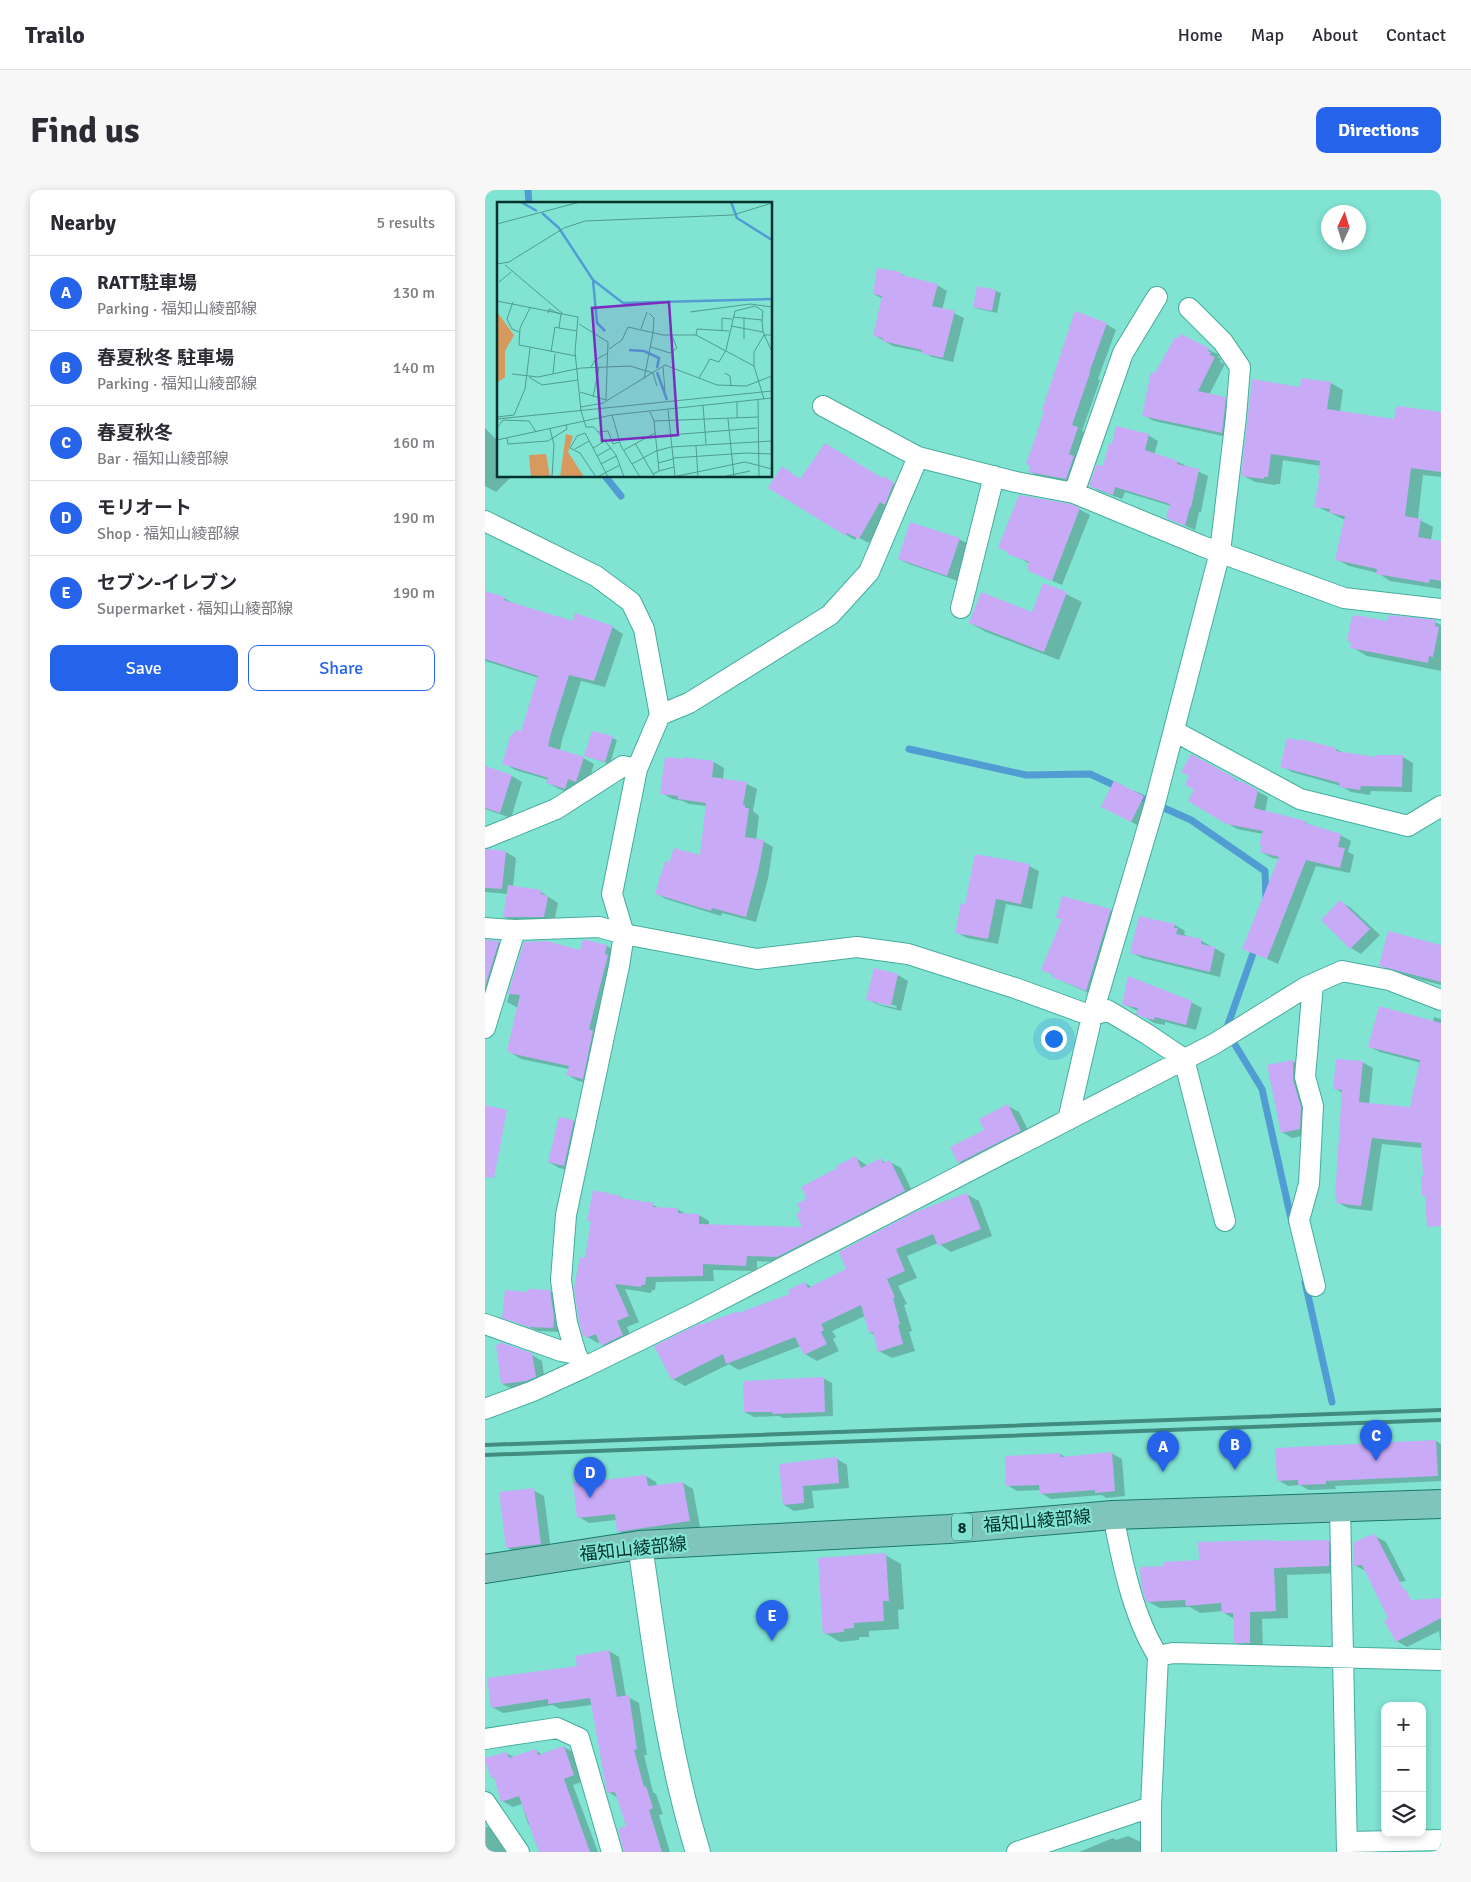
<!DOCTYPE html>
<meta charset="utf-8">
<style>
:root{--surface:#fff;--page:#f7f7f7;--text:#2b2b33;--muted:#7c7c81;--line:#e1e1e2;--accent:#2563eb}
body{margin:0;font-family:Signika,"Noto Sans JP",sans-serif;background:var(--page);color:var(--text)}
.controls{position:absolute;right:15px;bottom:15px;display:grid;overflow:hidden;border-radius:10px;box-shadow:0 2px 8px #0003}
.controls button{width:45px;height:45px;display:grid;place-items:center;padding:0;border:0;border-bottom:1px solid var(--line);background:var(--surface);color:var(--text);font:25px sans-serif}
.compass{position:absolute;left:836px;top:15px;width:45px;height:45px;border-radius:50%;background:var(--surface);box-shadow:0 2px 8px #0003;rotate:4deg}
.you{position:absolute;left:568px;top:848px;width:18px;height:18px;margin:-12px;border:4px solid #fff;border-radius:50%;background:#1a73e8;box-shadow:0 0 0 8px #1a73e833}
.badge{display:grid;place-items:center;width:32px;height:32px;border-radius:50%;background:var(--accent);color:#fff;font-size:16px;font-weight:700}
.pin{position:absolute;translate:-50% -41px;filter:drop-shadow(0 1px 2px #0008)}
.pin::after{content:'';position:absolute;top:26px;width:18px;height:15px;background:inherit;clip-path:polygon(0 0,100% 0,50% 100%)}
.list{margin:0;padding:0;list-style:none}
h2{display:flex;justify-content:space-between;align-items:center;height:65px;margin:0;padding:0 20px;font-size:21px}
h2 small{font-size:16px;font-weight:400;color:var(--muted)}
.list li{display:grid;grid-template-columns:32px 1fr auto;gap:15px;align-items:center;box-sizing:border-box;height:75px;padding:0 20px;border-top:1px solid var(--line)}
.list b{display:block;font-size:19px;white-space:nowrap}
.list p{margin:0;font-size:16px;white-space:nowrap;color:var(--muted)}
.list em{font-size:16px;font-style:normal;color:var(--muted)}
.actions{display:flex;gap:10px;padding:15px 20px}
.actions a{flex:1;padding:11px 0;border:1px solid var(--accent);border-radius:10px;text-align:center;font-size:18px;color:var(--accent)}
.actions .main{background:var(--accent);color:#fff}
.icon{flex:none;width:28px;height:28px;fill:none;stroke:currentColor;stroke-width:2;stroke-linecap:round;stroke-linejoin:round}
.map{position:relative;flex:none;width:956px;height:1662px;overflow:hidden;border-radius:10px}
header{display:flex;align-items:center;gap:30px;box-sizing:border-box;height:70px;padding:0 25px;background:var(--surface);border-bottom:1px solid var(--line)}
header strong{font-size:24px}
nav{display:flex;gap:28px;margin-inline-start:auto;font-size:18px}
.intro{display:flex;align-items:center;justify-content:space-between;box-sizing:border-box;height:120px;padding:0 30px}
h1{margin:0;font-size:35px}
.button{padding:12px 22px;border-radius:10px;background:var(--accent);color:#fff;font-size:18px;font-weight:700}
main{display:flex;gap:30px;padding:0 30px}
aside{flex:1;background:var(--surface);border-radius:10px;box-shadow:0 2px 8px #0003}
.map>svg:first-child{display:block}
.shadow{fill:#0003;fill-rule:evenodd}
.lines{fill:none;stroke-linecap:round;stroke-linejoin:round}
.stream{stroke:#519dd3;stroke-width:7}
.building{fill:#c8aaf7}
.minor-casing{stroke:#46ac9c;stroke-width:22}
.tertiary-casing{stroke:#46ac9c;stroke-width:26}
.primary-casing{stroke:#1c786b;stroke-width:30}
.minor{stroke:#fff;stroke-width:20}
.tertiary{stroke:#fff;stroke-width:24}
.primary{stroke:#7fc5bb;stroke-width:28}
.rail{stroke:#428b7f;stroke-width:4}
.labels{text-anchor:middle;stroke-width:4.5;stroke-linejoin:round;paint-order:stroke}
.shield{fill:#81e4d3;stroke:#29675d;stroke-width:1}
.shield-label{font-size:16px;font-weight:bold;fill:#03312b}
.street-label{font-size:18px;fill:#03312b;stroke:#81e4d3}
.inset-river{fill:none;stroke:#519dd3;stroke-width:2.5}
.inset-road{fill:none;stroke:#4f9c90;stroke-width:1}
.view{fill:#7b2cbf;fill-opacity:0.15;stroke:#7b2cbf;stroke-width:2.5}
.inset-edge{fill:none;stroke:#03312b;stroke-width:2.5}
</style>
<header>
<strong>Trailo</strong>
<nav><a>Home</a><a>Map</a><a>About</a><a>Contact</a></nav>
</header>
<div class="intro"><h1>Find us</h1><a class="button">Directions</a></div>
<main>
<aside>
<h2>Nearby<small>5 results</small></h2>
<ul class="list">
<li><span class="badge">A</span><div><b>RATT駐車場</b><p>Parking · 福知山綾部線</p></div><em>130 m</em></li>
<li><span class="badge">B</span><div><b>春夏秋冬 駐車場</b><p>Parking · 福知山綾部線</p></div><em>140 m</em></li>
<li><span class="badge">C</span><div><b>春夏秋冬</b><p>Bar · 福知山綾部線</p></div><em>160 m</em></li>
<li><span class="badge">D</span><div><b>モリオート</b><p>Shop · 福知山綾部線</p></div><em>190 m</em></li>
<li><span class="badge">E</span><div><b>セブン-イレブン</b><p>Supermarket · 福知山綾部線</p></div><em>190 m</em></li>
</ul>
<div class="actions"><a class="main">Save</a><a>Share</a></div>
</aside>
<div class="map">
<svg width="956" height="1662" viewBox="0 0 956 1662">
<rect width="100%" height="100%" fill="#81e4d3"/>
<path class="shadow" d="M416,84L423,88L452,95L462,101L457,120L469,123L479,128L468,172L447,167L438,162L408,156L389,145L398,109L389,104Z
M511,101L516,103L512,123L494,119L489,117Z
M621,134L631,140L613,189L615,190L597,241L603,244L592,294L555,287L545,282L547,276L542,274Z
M696,145L734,165L733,167L736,169L735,172L740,174L724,205L740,209L751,215L747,248L669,231L658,225L671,185Z
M846,193L858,200L855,222L911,230L956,223V287L938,285L933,329L948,337L946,350L956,352V399L905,391L893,383L864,376L851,369L860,330L831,316L836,285V276L798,270L795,294H791V295L770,292L757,285L816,198Z
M0,238L14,252V286H27L11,302L0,296Z
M663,245L673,251L669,265L693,272L723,286L716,322H714L710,340L683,328L686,316L640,302L637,309L615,301L605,296L619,278Z
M398,288L418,299L405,317L384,353L372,347L370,350L284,298L316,290H398Z
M594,319L605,325L577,395L545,381V374L514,357Z
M474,349L485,355L473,391L424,374L414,369Z
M559,395L581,404L597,412L574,470L501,442L485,433L548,424Z
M0,402L19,408L31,415L89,433L127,437L138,444L120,497L96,491L77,550L75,560L98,568L109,574L102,597L91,605L74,599L63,593L64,590L30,580L19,573L37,543L54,488L0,471Z
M903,432H950L956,435V481L882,466L867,457V453L863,451Z
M127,548L132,550L125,574L101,566Z
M851,559L859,563L892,569L918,567L928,573L927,602L886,601L885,605L866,602L856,596L807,582L797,576Z
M706,565L783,607L780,622L820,632L827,636L855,645L866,651L863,662L869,665L865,683L831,676L793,774L759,758L794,669L787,668L776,662L778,644L752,639L705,611L711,600L706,586Z
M199,568L229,572L239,578L238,590L262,594L272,599L268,621L274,626L271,650L278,651L288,657L283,689L271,732L237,723L236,726L181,709L171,703L185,674L216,667L222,616L204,614L198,611L187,609L177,603Z
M0,577L27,586L37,592L26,628L0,619Z
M658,607L669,613L656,637L628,622Z
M0,660L21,662L31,668L28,697L56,702L73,713L69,732H29L19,727L23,704L0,702Z
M544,676L554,681L547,719L521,714L513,754L482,748L471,742L481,716Z
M578,708L626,720L636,726L611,806L579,792L557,779L578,730L573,727Z
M856,712L866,718L895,745L876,764L866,758L838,730Z
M690,735L700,741L699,744L702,746V747L717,751L740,764L735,787L657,768L646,762Z
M0,751L14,752L24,758L0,833Z
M99,751L122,756L132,762L108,894L93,891L83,885L84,879L36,869L26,863L33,818L22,812L40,753L96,761Z
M956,756V795L907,782L895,775Z
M413,785L423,791L416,821L393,815L383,809ZM392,811L412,816L411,818L392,814Z
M706,812L717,818L711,840L680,832V835L669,833L653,823V821L638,814Z
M949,827L956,829V1016L937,958L897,954L887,1021L863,1018L852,1012L853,1008L851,1006L858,903L849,898L877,872L888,878L884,914L926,918L936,873L895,862L885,857L948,832Z
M807,871L818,877L825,944L807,948L797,942Z
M523,916L534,922L546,946L485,978L474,972Z
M89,931L99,937L89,981L74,978L64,972Z
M371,968L383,976L396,970L402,973L405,972L416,978L430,1007L303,1073L272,1071V1081L228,1080L229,1091L171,1092L170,1100H167L166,1103L140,1099L154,1132L142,1137L148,1151L128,1161L117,1155L116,1152L113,1153L99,1145L101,1069L107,1032L103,1030L135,1007L141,1010L168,1015L176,1019H192L201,1024L214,1025L224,1031V1036L319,1038L318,1022L324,1009Z
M481,1004L494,1011L507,1046L466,1062L453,1053L422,1066L432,1088L413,1096L422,1114L419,1115L427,1141L424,1142L430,1161L407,1168L394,1161L390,1145L385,1143L380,1126L347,1141L351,1147L348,1149L354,1161L332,1171L320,1164L316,1156L254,1180L244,1174L200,1196L188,1189L217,1136L306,1105L320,1093L327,1097L363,1080Z
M65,1101L74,1106L76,1142L53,1141L19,1127Z
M47,1165L57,1171L60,1192L28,1199L17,1194Z
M338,1188L347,1193L348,1226L298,1228L294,1226L269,1227L260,1222Z
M951,1251L956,1254V1291L850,1296L851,1299L824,1300L815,1295L803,1296L793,1290L792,1259Z
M626,1263L637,1269L640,1306L621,1308L617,1305L566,1309L556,1303V1300L532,1301L522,1295L575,1264L582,1268Z
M352,1269L362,1275L364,1298L327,1301L329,1318L309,1321L299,1315L295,1275Z
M161,1286L171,1292L172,1296L198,1293L208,1299L215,1337L143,1347L133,1341L132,1330L104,1333L94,1327L120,1291Z
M48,1300L59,1306L66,1360L33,1363L23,1358Z
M884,1346L886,1348L890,1346L901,1352L921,1391L895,1395L881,1381L869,1375Z
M843,1351L856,1358L857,1383L802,1385L803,1428L777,1429L778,1460H763L750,1452L749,1429L738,1422V1421L715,1423L705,1417L675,1418L662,1411L681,1377Z
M400,1365L416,1374L419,1419L413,1420L414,1439L384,1441V1447H374V1450L355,1452L340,1443Z
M956,1412V1455L954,1441L922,1457L912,1451Z
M124,1461L134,1467L141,1507H143L154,1513L162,1565H159L168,1602L171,1604L178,1624L174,1625L185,1662H139L142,1637L133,1608L123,1602L107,1515L75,1519L68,1515L18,1523L7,1517Z
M79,1557L89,1563L99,1591L88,1595L113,1662H77L43,1634L37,1614L28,1617L17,1611L11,1589L7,1587L21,1563L29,1567L50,1560L58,1565Z
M1,1636L12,1642L22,1662H0Z
M643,1646L658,1653L662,1662H594L628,1648L631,1650Z"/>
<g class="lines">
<path class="stream" d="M43,0L44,14
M120,286L136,306
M424,559L541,585L605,584L635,598
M650,605L706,630L780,681L781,709
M771,755L741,840L777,899L807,1033
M820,1092L847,1212"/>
</g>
<path class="building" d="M392,78L416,82V85L453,94L447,116L470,121L458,168L436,163L437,160L397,151L398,148L388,146L397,106L388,104Z
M492,96L511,100L507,121L488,117Z
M590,121L622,133L604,183H605L587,235L593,237L584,264L589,266L581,289L543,282L546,276L541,274L553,240L559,221L557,220Z
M696,144L724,158L723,161L726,162L725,165L730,167L713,201L741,207L737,243L657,226L666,182L670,183L690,147L693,148Z
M816,188L846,192L842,219L909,229L911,218H913V216L956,222V282L926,278L920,326L936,329L933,347L956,351V391L945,389L944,393L891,384L892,379L850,370L860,326L844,323L845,319L829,317L835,284H833L835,271L786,264L783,287H779V289L756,286L767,189L815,197Z
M631,236L664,244L660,260L693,271L692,274L714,279L706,318L705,317L700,336L681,328L685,314L630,297L628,305L604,296L612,274L618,276L624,253L627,254Z
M340,253L397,288L398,286L409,292L400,315L395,312L374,349L362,343L361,346L283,298L297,276L315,289Z
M534,305L586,314L595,318L567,391L543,381L544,379H542L544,372L522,364L523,362L513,358Z
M425,332L475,348L462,386L413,369Z
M558,393L582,402L559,462L484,433L496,402L547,422Z
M0,401L20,407L19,410L88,431L90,423L128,436L109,491L84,485L66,543L63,556L99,567L91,592L83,589L80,599L61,593L63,588L17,574L26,544H29L30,540L36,541L53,486L0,469Z
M871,425L902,431L904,425L951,430L950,436L954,437L948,467L944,466L943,473L865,458L866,452L862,451L867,426L870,427Z
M107,541L128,546L120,572L99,566Z
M802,548L815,551V549L851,558V561L891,567V565H918L917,597L876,596L875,600L854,597L855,593L795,577Z
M706,564L750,588L749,590L758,592L773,600L769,618L821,631L820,633L856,644L853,657L860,658L855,678L821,670L782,769L757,759L794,667L775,662L777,655H774L778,641L741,634L703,611L709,600L700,595L704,586L696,582Z
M180,567L198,569V567L229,571L227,587L262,592L258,615H260V618H264L260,647L279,650L273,682L261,727L227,718L226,721L170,704L180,671L184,673L189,658L215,665L221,613L193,609V606L175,604Z
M0,576L27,585L15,623L0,618Z
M629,591L659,606L646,632L616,617Z
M4,659L21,661L17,699L0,698V660Z
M490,664L545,674L536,714L511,709L503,749L470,743L476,713L480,714Z
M23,695L56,700V704L63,706L59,727H18Z
M577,706L626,719L601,801L567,787L568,785L556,780L577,729L571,728Z
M855,710L885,739L865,759L836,730Z
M654,726L690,734L689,738H693L691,744L717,749L716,754L730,757L725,782L645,763Z
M903,741L956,755V792L894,776Z
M98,749L122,755L120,764L123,765L104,839L108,841L98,889L81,885L84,876L24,863L25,861H22L35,805L23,804L39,752L62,751L95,760Z
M0,750L14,751L0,797Z
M389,778L413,784L406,816L381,810Z
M643,786L707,811L701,835L670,827L669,830L657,827L651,824L653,818L637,815Z
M894,816L956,833V1036L942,1037L940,1006H937L936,987L938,986L936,953L887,948L876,1016L851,1013L852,1007H850L857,900L848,899L851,869L878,871L874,912L925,917L935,870L883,857Z
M808,870V890L816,917L815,939L796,943L782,875Z
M523,914L536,941L473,973L465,957L499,940L494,929Z
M0,915L22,920L9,988L0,987Z
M74,927L89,930L79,976L63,972Z
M371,966L376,978L396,968L398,973L405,970L420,1001L292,1067L262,1066L261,1076L218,1074V1086L161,1087L160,1095H156V1097L130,1094L144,1126L132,1131L138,1145L116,1156L111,1144L101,1148L100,1146H98L94,1131L89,1098L95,1067L100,1068L106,1031H102L108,1000L136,1006L135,1008L169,1013L168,1017L193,1018V1023L214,1024V1034L317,1037L311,1024L316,1021L312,1014L322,1008L316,997L352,978L351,976Z
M482,1003L496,1039L453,1056L448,1044L411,1059L420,1081L402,1089L410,1107L408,1108L415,1134L413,1135L418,1154L393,1162L388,1142L384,1143L376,1115L336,1134L339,1140L336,1142L342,1154L319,1165L310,1147L241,1174L238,1164L187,1190L169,1156L216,1133V1135L253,1121V1123L305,1104L303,1100L320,1092L323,1098L361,1079L354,1062L430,1022Z
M43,1099L65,1100L69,1127L68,1138L44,1137L17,1128L20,1100L42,1102Z
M15,1152L47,1163L51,1187L41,1191L16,1194L11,1155L15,1154Z
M339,1187L340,1222L288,1224L287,1222H259L258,1191Z
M951,1250L953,1286L841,1291V1294L813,1295V1290L792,1291L790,1258Z
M627,1262L630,1301L610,1303V1300L555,1304L554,1295L521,1296L520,1266L575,1263L576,1267Z
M352,1267L354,1293L318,1296L319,1313L298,1315L294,1274Z
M161,1285L163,1296L198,1292L205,1331L132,1342L130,1324L92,1328L88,1292L118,1288V1290Z
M49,1298L56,1354L21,1358L14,1302Z
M890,1344L919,1400H921L926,1410L956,1408V1428L911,1452L899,1431L903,1428L877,1375L868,1376V1353L884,1345L885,1347Z
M787,1350V1351L844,1350V1376L789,1378L791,1421L765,1422V1453H749L748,1423H737L736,1413L701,1416L700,1410L661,1412L656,1394L655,1377L679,1376V1372L714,1370L713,1352Z
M401,1363L404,1411H398L399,1431L369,1433V1438L359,1439V1442L338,1444L333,1368Z
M124,1460L132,1507L144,1505L152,1559L149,1560L159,1597L161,1596L168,1618L164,1620L177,1662H139L133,1639L141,1636L130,1602L122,1603L105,1508L63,1514V1509L6,1518L2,1488L92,1476L90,1466Z
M79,1556L89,1585L79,1589L105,1662H54L34,1606L16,1612L9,1587L6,1588L0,1570V1568L22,1562L24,1568L51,1559L53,1565Z"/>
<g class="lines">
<g class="minor-casing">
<path id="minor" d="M338,216L433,267
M589,303L638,163L672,107
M0,331L111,386L146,412L159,439L175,525L152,579L127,704L139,744L134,776L81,1025L76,1090L82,1133L91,1164
M476,418L509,286
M175,525L204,513L345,425L384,382L433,267L531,292L589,303L717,356L859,408L956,419
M689,541L815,609L923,636L956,616
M0,648L71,619L138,576L152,579
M0,738L30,740L114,737L139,744L272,769L372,757L423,764L530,798L607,826L622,820L662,844L699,869L740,1031
M828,794L820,887L828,916L824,994L814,1030L830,1096
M0,838L30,740
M583,930L607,826L670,613L735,362L751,227L755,177L738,152L704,118
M0,1134L76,1161L91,1164L96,1174
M0,1219L48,1201L98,1178L212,1122L729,854L821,797L857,781L904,790L956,810
M855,1317L862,1662
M628,1325C637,1371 648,1427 673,1466L666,1617V1662
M673,1466L688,1463L956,1470
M0,1549L72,1538L94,1548L127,1662
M0,1612L34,1662
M862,1652L956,1650
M532,1662L666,1617"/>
</g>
<g class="tertiary-casing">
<path id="tertiary" d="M155,1355C170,1458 182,1562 213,1662"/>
</g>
<g class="primary-casing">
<path id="primary" d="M0,1379L155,1355L464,1339L628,1325L956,1314"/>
</g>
<use href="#minor" class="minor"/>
<use href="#tertiary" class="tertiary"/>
<use href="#primary" class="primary"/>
<path class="rail" d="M0,1255L956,1220
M0,1265L956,1230"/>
</g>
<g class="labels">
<rect class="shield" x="467" y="1323.5" width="20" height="27" rx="4"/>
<g class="shield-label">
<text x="477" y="1343">8</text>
</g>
<g class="street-label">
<text transform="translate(552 1331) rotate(-5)" y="6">福知山綾部線</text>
<text transform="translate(148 1359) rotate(-6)" y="6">福知山綾部線</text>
</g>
</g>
<g transform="translate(12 12)">
<rect width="275" height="275" fill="#81e4d3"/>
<path d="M0,110L17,133L8,149V175L1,180ZM69,232L76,234L71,250L87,275H63ZM49,252L53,275H34L32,253Z" fill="#d8995f"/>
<path class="inset-river" d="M24,0L40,9M234,0L240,16L275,38M45,11L62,26L96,78L126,101L275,97M96,78L100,121L108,129M132,148L147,149L162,156L160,166M160,170L170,198"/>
<path class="inset-road" d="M0,22L83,0M0,62L12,60L67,26L88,19L236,13L275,1M8,63L66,112M0,80V96M2,80L14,70M0,99L81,115L78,150L84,209L89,225H97L119,253L127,275M16,100L10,117L15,127L22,130M33,106L23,126L22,143L79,154M193,110L253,102L275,105M51,111L52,107L63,112M236,115L265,118L266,130M82,122L111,140L109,198M234,124L266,130L275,150M62,126L80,129M144,127L150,110M225,129V116L235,117M199,133L200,127L232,129M247,137V115M154,145L173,151L180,146L175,134M112,147L125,138L131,125L166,133H199L257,164M54,150L58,125L62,126L64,112M94,165L98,158L111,151M166,165L168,189M228,171L233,174L234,184M15,172L41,175L84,166L133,164L156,171L160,184M56,172L58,152M32,175L45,183L81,178M202,176L213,157L222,160L229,148L238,109L258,104L266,109L265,118M147,177L156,131L157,116L152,111M83,190L109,198M96,195L102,165M261,197L262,275M267,197L257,164V150L267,133H275M240,200V216M206,203L209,242M84,205L106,201L168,163L220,183L249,184L275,174M171,208L178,274M153,210L157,219L162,269L156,272L158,275M115,213L124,244L143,275M0,215L17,213L28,187L33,146M0,217L275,189M231,217L237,275M157,219L261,215M0,226L6,218L32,219L39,230M53,227L57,243L55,275M101,230L111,229L116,242L122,240M173,233L260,226M10,236L11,242L51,239L70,227L69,223M0,238L115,213L275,196M108,239L96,246L111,275M138,241L156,272M199,244L201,275M96,246L88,231L80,234L73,246L83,251L99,275M78,247L92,239M127,248L158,231M100,254L114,246M176,256L249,251L275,252M161,261L176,257M104,262L119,254M135,262L159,249L174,245L275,239M162,269L177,265M100,275L123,263M176,275L248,260L275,267M225,275L253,269"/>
<path class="view" d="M172,100L181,233L105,239L95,106Z"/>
<rect width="275" height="275" class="inset-edge"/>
</g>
</svg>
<div class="controls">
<button>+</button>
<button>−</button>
<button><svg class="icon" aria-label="layers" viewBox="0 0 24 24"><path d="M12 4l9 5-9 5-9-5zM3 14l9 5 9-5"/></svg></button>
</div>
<svg class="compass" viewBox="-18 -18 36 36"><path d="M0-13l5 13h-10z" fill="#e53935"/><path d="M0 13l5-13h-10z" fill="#7c7c81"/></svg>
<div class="you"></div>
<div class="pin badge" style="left:678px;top:1282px">A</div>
<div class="pin badge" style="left:750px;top:1280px">B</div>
<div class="pin badge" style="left:891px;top:1271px">C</div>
<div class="pin badge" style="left:105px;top:1308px">D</div>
<div class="pin badge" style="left:287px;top:1451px">E</div>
</div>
</main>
